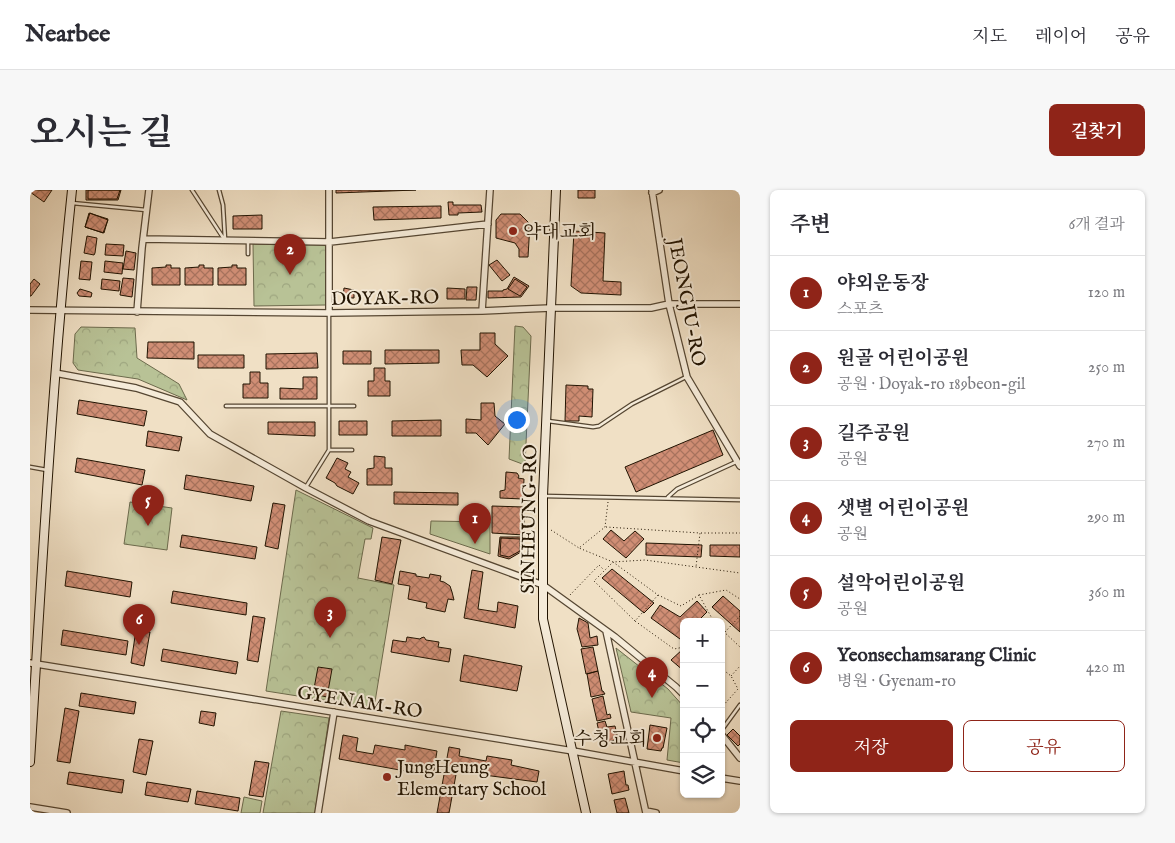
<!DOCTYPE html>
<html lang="ko">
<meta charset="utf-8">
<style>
:root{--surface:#fff;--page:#f7f7f7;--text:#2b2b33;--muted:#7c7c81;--line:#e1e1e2;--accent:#8f2418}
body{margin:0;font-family:"IM FELL English","Noto Serif KR",serif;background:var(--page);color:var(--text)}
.controls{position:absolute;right:15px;bottom:15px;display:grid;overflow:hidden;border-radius:8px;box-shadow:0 1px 4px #0004}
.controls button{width:45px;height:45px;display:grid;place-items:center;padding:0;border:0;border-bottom:1px solid var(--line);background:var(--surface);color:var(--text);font:25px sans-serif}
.you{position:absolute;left:486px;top:229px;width:18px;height:18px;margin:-12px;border:4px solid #fff;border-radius:50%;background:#1a73e8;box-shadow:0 0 0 8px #1a73e833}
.badge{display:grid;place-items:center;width:32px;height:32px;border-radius:50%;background:var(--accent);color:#fff;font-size:16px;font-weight:700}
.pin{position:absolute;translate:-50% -41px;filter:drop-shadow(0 1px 2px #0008)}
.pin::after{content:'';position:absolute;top:26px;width:18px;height:15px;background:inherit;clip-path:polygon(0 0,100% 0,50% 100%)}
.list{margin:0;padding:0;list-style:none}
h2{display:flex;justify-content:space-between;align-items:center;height:65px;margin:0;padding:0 20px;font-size:21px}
h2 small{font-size:16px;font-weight:400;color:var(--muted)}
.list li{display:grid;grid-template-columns:32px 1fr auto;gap:15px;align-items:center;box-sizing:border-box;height:75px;padding:0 20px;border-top:1px solid var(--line)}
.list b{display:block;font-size:19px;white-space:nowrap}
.list p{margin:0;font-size:16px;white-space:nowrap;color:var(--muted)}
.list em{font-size:16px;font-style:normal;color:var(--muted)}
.actions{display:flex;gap:10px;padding:15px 20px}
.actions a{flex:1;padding:11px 0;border:1px solid var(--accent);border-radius:8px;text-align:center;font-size:18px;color:var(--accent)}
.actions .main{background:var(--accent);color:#fff}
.icon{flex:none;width:28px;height:28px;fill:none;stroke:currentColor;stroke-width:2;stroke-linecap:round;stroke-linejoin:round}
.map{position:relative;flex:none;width:710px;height:623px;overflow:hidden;border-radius:8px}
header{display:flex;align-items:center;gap:30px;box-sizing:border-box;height:70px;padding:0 25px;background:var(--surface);border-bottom:1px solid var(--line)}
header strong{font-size:24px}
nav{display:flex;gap:28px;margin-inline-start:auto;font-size:18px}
.intro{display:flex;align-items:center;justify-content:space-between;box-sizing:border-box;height:120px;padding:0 30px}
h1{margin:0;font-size:35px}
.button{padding:12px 22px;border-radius:8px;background:var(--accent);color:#fff;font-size:18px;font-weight:700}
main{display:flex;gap:30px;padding:0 30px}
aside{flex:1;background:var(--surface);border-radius:8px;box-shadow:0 1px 4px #0004}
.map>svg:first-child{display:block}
.green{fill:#b8c296;stroke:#6c6a4c}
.park{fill:url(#park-crowns);stroke:#6c6a4c}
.building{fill:url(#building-cross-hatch);stroke:#211301}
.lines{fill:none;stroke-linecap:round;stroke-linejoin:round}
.lane-casing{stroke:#554632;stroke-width:5}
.street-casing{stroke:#554632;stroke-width:8}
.secondary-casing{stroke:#211301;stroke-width:10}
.path{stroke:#211301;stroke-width:1;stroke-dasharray:1 2.5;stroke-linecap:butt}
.lane{stroke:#f5ebd9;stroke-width:2.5}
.street{stroke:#f5ebd9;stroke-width:5.5}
.secondary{stroke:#f5ebd9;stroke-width:8}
.poi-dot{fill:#8f2418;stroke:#f5ebd9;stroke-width:2}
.labels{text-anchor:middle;stroke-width:4;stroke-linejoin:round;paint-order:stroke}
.poi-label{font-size:19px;fill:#211301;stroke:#f5ebd9;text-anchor:start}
.street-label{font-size:19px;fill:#211301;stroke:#f5ebd9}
</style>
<header>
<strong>Nearbee</strong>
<nav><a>지도</a><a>레이어</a><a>공유</a></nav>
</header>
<div class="intro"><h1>오시는 길</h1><a class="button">길찾기</a></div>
<main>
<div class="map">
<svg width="710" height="623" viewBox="0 0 710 623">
<defs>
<pattern id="park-crowns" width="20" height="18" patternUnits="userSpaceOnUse" patternTransform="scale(1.25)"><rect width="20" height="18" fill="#b8c296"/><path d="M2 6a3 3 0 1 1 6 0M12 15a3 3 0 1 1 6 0" fill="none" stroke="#9ea680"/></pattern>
<pattern id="building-cross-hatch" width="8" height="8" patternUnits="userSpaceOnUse" patternTransform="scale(1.25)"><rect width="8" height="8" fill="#d08e75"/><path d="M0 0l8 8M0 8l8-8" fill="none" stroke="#a8735e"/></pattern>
</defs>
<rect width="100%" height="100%" fill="#f0e0c5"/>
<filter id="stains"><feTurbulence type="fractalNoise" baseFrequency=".004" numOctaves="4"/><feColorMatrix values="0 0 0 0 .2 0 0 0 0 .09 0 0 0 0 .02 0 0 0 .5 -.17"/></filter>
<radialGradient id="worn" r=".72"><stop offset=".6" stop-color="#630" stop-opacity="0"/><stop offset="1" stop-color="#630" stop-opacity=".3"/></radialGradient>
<path class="green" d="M401,331L460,332V364L400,344Z
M214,607L232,611L230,623H211Z"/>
<path class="park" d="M223,54L297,55L296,115L224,116Z
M485,136L493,137L501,146L495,275L479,269Z
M51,137L105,138L107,168L149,194L157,210L108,189L48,180L43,173L45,144Z
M266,300L343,338L341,349H335L328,388L364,395L344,518L236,501Z
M100,312L142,318L137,360L94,354Z
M586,458L638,499L654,517V573L637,570L641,528L601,522Z
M251,521L299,528L285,623H233Z"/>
<path class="building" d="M0,0H22L14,12L0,2Z
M56,0H91L88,10H56Z
M58,0H90L87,9H58Z
M306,0H386L306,3Z
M548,0H565V8H548Z
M418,12H423V15H451L452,22L428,23V25H419Z
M411,16V28L344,30L343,17Z
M59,23L78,29L74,43L55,37Z
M60,23L78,30L73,43L55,37Z
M471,24H490L500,34L498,67H489V59L485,53L466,48V30Z
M232,25V39H203V26Z
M544,41L575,43L573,91L591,92V105L551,103L541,96Z
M57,46L67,48L65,63L64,65L54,63Z
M76,54L94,55L93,66L75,65Z
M96,61L106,63L104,80L93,79Z
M467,70L480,85L472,91L459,75Z
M51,71L62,72L60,90L49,89Z
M75,71L93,73L92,84L74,82Z
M136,75H141V78H150V95H122V78L136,77Z
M169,75H174V78H183V95H155V78L169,77Z
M202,75H207V78H216V95H188V78L202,77Z
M484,87L499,96L491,107L458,108V101H473V100L477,99Z
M93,88L104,89L102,107L90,105Z
M4,89L10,94L1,106H0V94Z
M72,89L90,91L89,101L71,99Z
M485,89L497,97L490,106L478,99Z
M437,97H447L446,110H436Z
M314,98L324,100V108H313Z
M417,98L435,99V109H417Z
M50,99L60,102L62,103L61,107L49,106L47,103Z
M450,143H465V154L478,166L457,187L443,175H432L431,160H450Z
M118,152H164V169L117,168Z
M355,160H409V173L355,174Z
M313,161H341V174H313Z
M287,163L288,178L236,179V164Z
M168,165H214V178H168Z
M344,178H355V191H360V206H338V191H344Z
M220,182H230V193H238V208H213V194H220Z
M273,187H287V209H250V198L273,199Z
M536,195L558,196V199H563L562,227L549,226V231H535Z
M49,210L117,221L114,236L47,224Z
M451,213H464L465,226L475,234L458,255L446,243H436V229L451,230Z
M411,230V246H362V231Z
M309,231H337V245H309Z
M238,232H285V246L238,244Z
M683,240L693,265L606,302L595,277Z
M118,241L152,247L149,261L116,256Z
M344,266L355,267V278H362V295H337V279L344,278Z
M47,268L115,280L112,295L45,282Z
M307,268L318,273L315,279L321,282L318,287L329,293L323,304L307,296L305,293L296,288Z
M476,282L487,283L489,286L488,288L494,289L493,309L470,308V301L475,300Z
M156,285L224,296L221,311L154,299Z
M364,302L428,303V315L364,314Z
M243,313L255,315L248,359L235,356Z
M462,316L494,317V345L462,343Z
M581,340L594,351L605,341L614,349L596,368L573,349Z
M152,345L227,357L225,369L150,357Z
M352,347L371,350L362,394L345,390Z
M470,347H491V362L479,369L468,366Z
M471,348L490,349V361L479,367L470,365Z
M616,353L672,355L671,367L616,365Z
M680,355H710V367L680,366Z
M582,379L624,413L614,423L572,388Z
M442,380L453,382L448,419L467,422L468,412L488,416L485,438L434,428Z
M37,381L102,392L100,407L35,396Z
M370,381L386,384V386L399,388L400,384L411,386L410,391L414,392L420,396L422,402L424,410L418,409L415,422L396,418L397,413L378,409L380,396L368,394Z
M143,401L217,413L216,425L141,413Z
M693,406L710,421V442L682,417Z
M667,411L677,422L667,432H654V445L650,449L621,428L630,415L650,427Z
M223,426L235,428L228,472L217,470Z
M549,428L558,433L560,448L567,446L568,455L552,457L547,439Z
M33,440L98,451L96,465L31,455Z
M106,440L120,442L114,476L101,473Z
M377,447L390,449L391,448L394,447L396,450L409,452L408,457L421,459L419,472L361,462L363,450L376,452Z
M563,457L568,481L556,484L551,459Z
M133,459L208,472L206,484L131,471Z
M653,459L654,460V481L641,470Z
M434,465L492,476L487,501L430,491Z
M288,477L302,479L297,507L283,504Z
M568,481L572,501H573L575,504L561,507L557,484Z
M51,503L106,512L104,524L49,516Z
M573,506L577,525L580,524L581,528L567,531L562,509Z
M35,518L49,521L40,573L27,571Z
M171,521L186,523L184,536L169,533Z
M575,531L577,537L585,536L588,549L575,553L571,551L567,533Z
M620,535L637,538L633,558H632L631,561L617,559Z
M703,539L710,546V554L708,556L697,545Z
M313,545L328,548L326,561L343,564L345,555L375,560V555L407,561L403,586L309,569Z
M109,549L123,551L116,585L103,582Z
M419,557L430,559L429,566L456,571L457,566L482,570L481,575L509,581L507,592L454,585V583L427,579L419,623H407Z
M225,571L239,573L233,607L219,605Z
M594,581L596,595H598L599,600L582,604L578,584Z
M39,582L94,590L92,603L37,594Z
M117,592L161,599L158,612L115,605Z
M167,601L210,608L208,621L165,614Z
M595,608L599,623H587L584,610Z"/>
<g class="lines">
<g class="lane-casing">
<path id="lane" d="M162,0L194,49
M189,0L193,15L195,49
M42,13L116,20
M218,64V52
M196,216H324
M518,231L563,237L569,236L602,214L656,187
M299,260H322
M0,277L17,280
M276,297L299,260V125
M514,306L710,310
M638,307L647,299L706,272
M691,541L710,515"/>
</g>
<g class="street-casing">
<path id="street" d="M622,0L639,114L657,187L710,276
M622,3L629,0
M113,49L300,52L458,34
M0,120L299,123L452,121L521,118H621L639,114H710
M452,121L460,0
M107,122L112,58L119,0
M299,123V0
M25,183L106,198L150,212L180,244L276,298L339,331L513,395L585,447L646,497L654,505
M576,441L616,623
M0,473L543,561L654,581
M691,544L710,568
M691,588L710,591
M0,617L37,623
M616,621L626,623
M288,623L304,522"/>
</g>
<g class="secondary-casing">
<path id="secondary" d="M526,0L513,306V429L556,623
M0,572C12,381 22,190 42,0"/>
</g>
<path class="path" d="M578,312L575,337L549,358L583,372L615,370L710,383
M576,337L670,343L666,377
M521,340L549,358
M671,343H710
M540,405L569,375L574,380
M628,405L605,431L644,459L654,457
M669,405L696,400L710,409
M605,431L564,391L583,372L628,405L651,416L669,405L684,432
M691,439L710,457
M695,442L710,426
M691,478L701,486L708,499L691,518
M701,486L710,476"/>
<use href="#lane" class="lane"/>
<use href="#street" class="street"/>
<use href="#secondary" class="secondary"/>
</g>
<g class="poi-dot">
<circle cx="483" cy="41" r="5"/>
<circle cx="627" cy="548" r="5"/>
<circle cx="357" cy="587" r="5"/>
</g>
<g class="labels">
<g class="poi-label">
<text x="493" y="48">약대교회</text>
<text x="617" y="555" text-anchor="end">수청교회</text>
<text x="367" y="583">JungHeung<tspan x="367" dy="22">Elementary School</tspan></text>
</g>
<g class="street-label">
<text transform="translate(355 107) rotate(-1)" y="7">DOYAK-RO</text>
<text transform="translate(658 112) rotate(79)" y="7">JEONGJU-RO</text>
<text transform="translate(498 329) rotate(-89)" y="7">SINHEUNG-RO</text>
<text transform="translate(330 511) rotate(9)" y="7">GYENAM-RO</text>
</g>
</g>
<rect width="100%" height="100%" filter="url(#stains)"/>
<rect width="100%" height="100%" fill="url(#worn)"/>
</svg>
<div class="controls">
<button>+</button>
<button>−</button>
<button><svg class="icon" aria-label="locate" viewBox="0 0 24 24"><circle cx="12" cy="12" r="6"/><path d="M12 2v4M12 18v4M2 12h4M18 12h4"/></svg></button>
<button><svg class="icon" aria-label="layers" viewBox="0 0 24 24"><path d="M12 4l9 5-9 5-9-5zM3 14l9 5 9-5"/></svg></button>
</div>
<div class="you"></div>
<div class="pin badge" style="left:445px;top:354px">1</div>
<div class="pin badge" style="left:260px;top:85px">2</div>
<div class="pin badge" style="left:300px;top:448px">3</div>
<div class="pin badge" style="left:622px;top:508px">4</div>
<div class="pin badge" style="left:118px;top:336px">5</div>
<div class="pin badge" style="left:109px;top:455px">6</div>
</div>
<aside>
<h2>주변<small>6개 결과</small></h2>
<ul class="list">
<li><span class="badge">1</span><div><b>야외운동장</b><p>스포츠</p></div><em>120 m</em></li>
<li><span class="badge">2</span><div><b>원골 어린이공원</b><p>공원 · Doyak-ro 189beon-gil</p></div><em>250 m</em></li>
<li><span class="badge">3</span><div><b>길주공원</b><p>공원</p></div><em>270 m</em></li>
<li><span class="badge">4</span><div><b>샛별 어린이공원</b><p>공원</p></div><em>290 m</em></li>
<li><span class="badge">5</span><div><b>설악어린이공원</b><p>공원</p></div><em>360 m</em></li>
<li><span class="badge">6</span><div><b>Yeonsechamsarang Clinic</b><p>병원 · Gyenam-ro</p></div><em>420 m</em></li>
</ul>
<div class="actions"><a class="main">저장</a><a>공유</a></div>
</aside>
</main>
